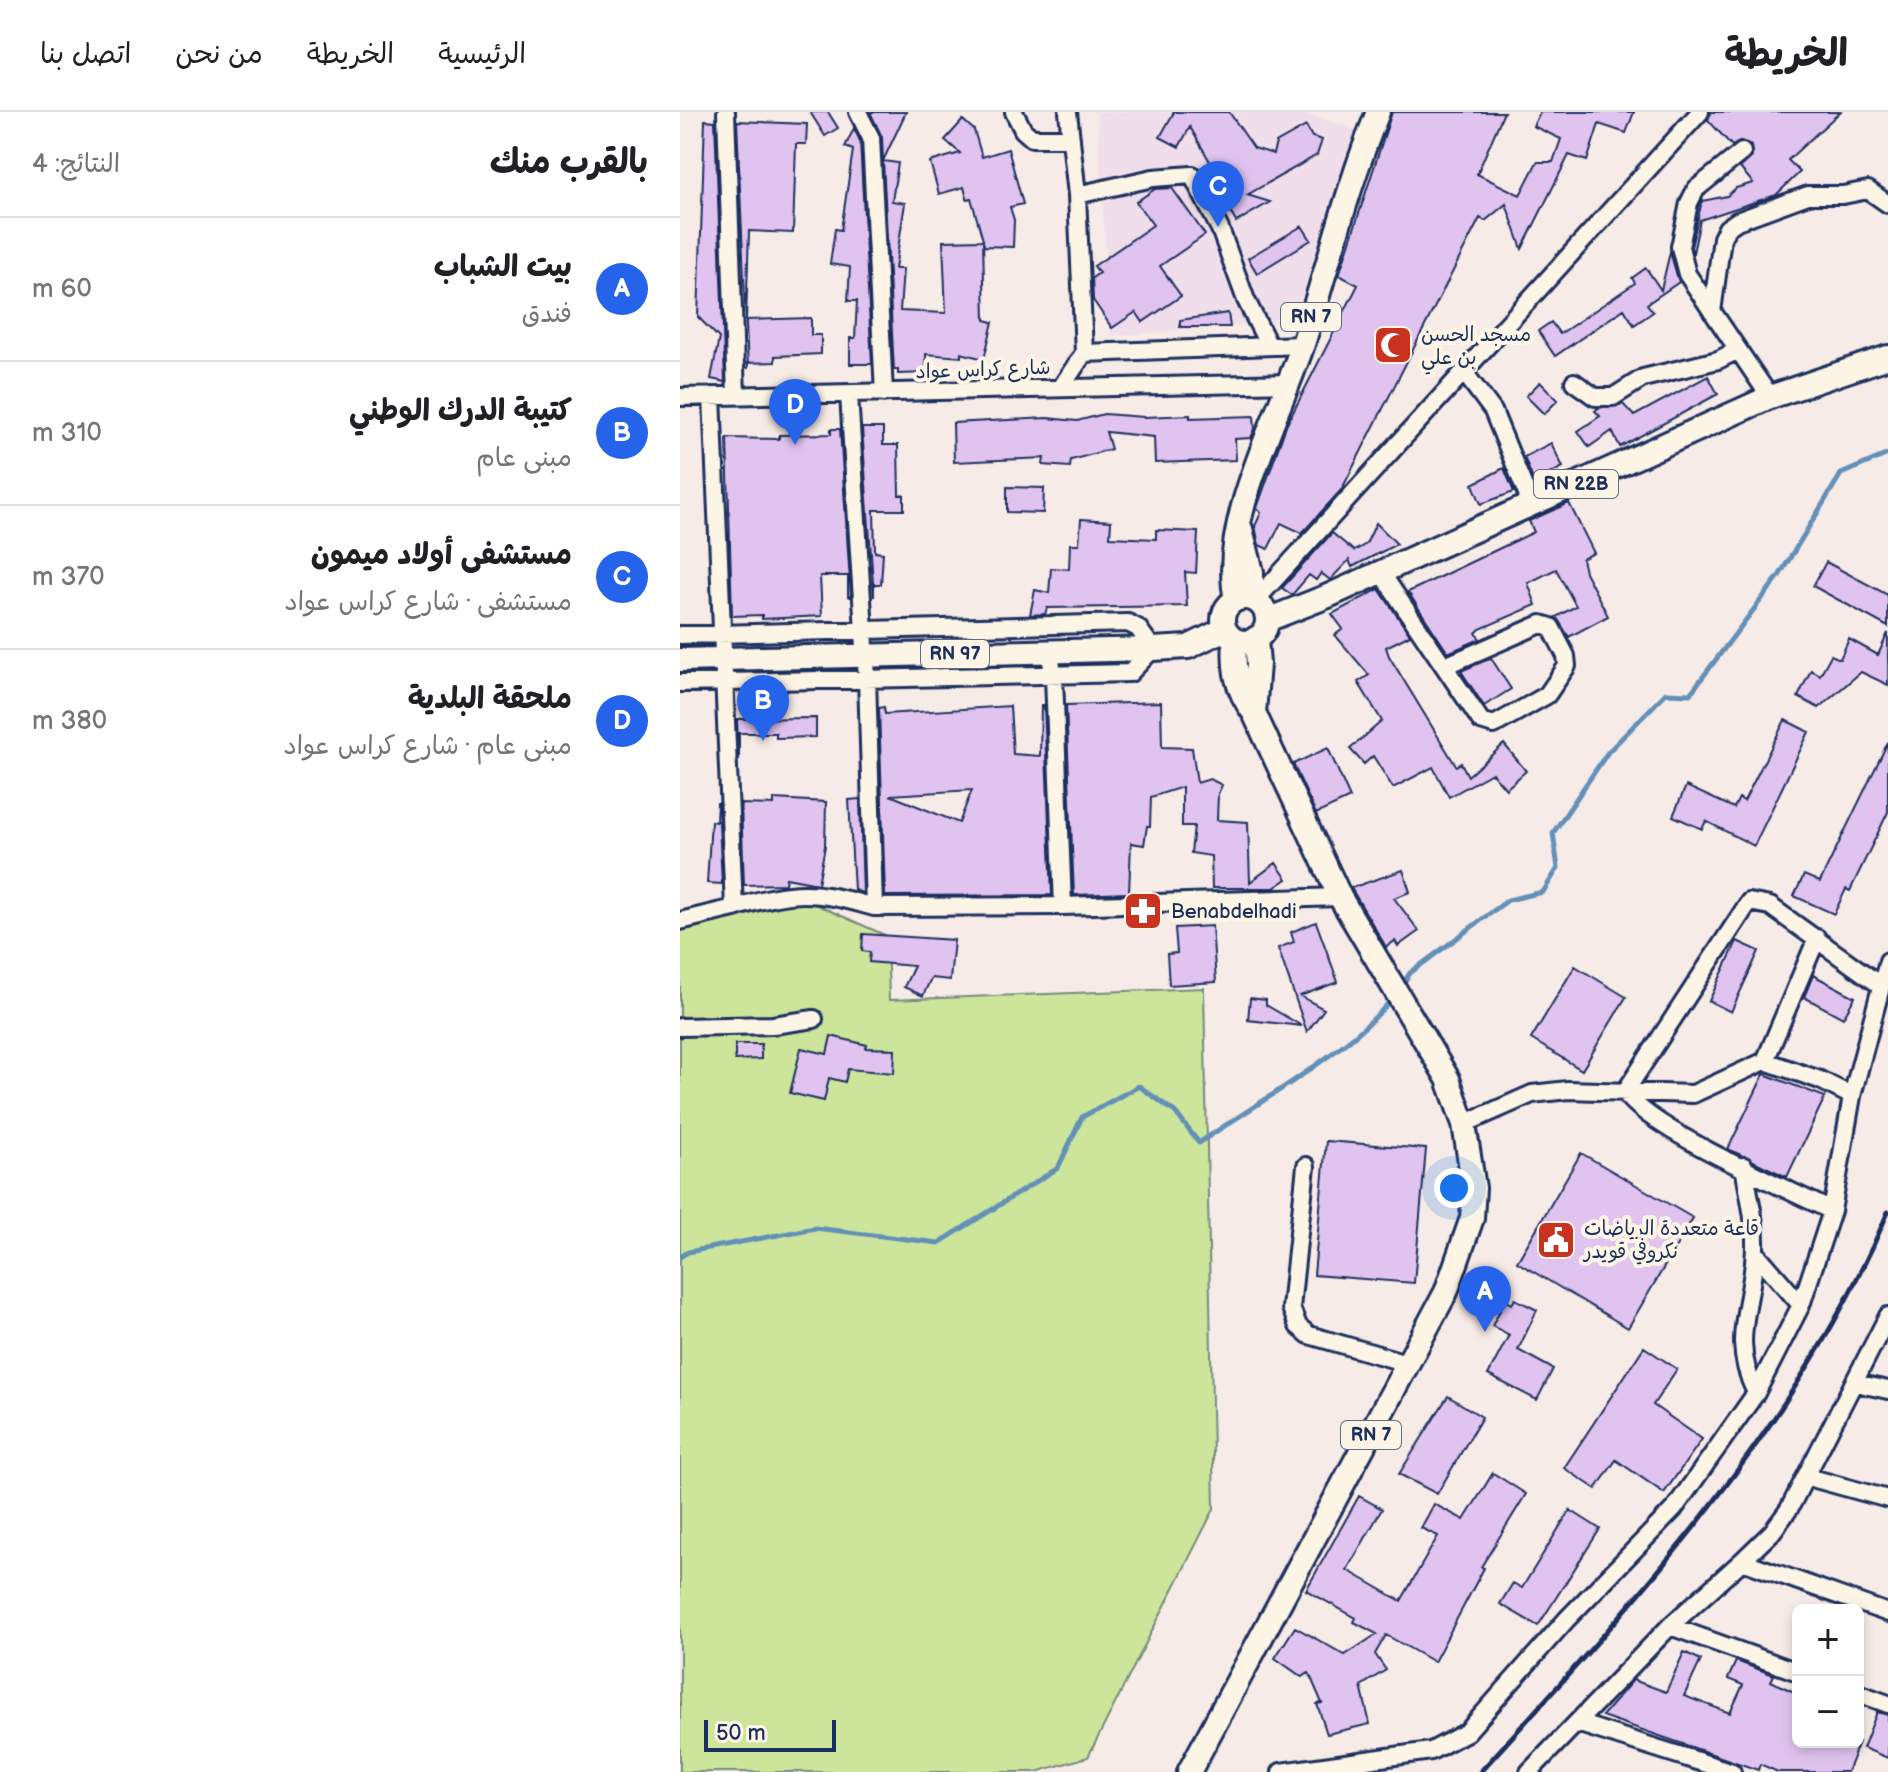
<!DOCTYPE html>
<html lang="ar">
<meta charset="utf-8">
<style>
:root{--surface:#fff;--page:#f2f2f2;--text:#202124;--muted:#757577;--line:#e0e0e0;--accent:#2563eb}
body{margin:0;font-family:"Balsamiq Sans","Playpen Sans Arabic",sans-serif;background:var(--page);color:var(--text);direction:rtl}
.controls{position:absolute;right:24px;bottom:24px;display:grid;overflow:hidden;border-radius:12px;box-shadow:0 4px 12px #0003}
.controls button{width:72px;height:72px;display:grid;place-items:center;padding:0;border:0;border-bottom:2px solid var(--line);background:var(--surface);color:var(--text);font:40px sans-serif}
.scale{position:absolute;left:24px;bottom:20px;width:132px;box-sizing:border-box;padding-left:8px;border:4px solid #1b2f5e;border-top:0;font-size:22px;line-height:28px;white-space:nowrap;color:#1b2f5e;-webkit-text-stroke:6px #fcf5e5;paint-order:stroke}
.you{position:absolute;left:774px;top:1076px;width:28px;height:28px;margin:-20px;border:6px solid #fff;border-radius:50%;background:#1a73e8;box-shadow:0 0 0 12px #1a73e833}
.badge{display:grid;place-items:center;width:52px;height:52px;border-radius:50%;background:var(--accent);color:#fff;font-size:26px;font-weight:700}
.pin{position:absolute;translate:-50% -66px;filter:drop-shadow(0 2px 4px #0008)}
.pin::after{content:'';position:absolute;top:42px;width:28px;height:24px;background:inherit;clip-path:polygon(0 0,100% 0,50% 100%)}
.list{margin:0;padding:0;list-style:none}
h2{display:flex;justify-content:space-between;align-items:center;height:104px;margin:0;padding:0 32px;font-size:34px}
h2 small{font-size:26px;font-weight:400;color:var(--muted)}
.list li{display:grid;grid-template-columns:52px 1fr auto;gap:24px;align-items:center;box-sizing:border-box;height:144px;padding:0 32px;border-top:2px solid var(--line)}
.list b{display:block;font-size:30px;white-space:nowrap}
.list p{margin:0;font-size:26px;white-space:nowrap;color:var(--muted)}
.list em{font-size:26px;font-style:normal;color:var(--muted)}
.map{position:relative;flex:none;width:1208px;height:1660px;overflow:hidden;direction:ltr}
header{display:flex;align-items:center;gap:48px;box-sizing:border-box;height:112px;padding:0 40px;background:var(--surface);border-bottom:2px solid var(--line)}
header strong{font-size:38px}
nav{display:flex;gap:44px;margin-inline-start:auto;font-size:28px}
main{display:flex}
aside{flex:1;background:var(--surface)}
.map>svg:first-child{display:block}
.built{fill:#f0dfea}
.green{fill:#cce59b;stroke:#748a7c;stroke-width:2}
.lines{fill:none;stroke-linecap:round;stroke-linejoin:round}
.stream{stroke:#6390b8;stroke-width:5}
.building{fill:#e1c3f0;stroke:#1b2f5e;stroke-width:2;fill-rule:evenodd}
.minor-casing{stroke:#1b2f5e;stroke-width:22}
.major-casing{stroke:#1b2f5e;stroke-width:28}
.minor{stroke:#fcf5e5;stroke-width:16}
.major{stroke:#fcf5e5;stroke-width:22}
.rail{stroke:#1b2f5e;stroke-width:5}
.labels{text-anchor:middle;stroke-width:8;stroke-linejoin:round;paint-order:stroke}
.shield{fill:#fcf5e5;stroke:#5e6a86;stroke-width:2}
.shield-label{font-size:18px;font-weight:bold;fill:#1b2f5e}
.poi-label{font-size:20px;fill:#1b2f5e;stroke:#fcf5e5;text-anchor:start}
.street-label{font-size:20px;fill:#1b2f5e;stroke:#fcf5e5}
</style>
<header>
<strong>الخريطة</strong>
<nav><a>الرئيسية</a><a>الخريطة</a><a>من نحن</a><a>اتصل بنا</a></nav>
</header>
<main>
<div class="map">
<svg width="1208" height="1660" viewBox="0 0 1208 1660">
<rect width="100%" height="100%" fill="#f7ebe7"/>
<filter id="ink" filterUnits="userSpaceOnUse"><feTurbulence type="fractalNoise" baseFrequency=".0125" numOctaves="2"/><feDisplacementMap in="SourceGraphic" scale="16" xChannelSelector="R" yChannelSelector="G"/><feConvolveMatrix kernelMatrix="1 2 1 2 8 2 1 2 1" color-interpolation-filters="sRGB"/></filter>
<g filter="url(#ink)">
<path class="built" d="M417,0H620L687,21L618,208L431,224Z"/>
<path class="green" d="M119,785L207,824L209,888L524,876L534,1397L408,1645L356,1660H0V808Z"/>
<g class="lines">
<path class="stream" d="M722,873L730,861L828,788L863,780L878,756L873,721L928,640L986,581L1010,582L1099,464L1161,362L1208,342
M0,1145L8,1140L135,1116L259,1131L378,1056L402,1005L459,974L495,1000L519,1031C573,994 677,934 714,884"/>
</g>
<path class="building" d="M130,0H148L158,16L145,24Z
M190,0H226L203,49L202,25Z
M494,0H549L574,36L593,42L596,31L626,14L632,25L642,28L637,43L567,83L590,90L556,110L547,94L542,96L547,79L510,15L499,35L480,25Z
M712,0H824L797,62L840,83L857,50H873L881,27L853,14L860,0H954L946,21L919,12L907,49L889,43L842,137L826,92L805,109L800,106L662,377L622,421L601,411L588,437L579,433L575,414L581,401L577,396L606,314L678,173L659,163Z
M1031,0H1160L1108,48L1120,60L1096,83L1020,108L1013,141L1011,135L1022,89L1047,84L1056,76L1073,71L1060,56L1072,45L1071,34L1061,29L1052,34L1028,8Z
M25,8L35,9L45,270L31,267L39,226L18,205Z
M283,8L294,18L302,45L328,37L343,92L330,95L334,108L333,135L304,134L303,128L305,208L313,210L304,247L281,241V245L246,242V261L218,262V258H214L203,49L218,51L212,89L225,91L215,157H223L220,199L266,201L263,129L303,128L291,86L287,87L284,75L259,82L250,50L280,41L265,28Z
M57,9L127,12L126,32H116L113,121L69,119L66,208L131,206V223H141V242L95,244V250L67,251L68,257Z
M174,16L180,29L192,252H170V226H175L177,189H168L170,155L150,152L155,117L161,118L173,38L165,35Z
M492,76L525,123L480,154L501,184L463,210L456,200L432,216L413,188L412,166L419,161L414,154L473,113L456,90L475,77Z
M622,114L631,128L577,161L568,146Z
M990,140L999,170L967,192L973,200L954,213L944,197L875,244L858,219L871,210L880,222L955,171L952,166L966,156L981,178Z
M548,201L550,215H500V208Z
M1028,264L1038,282L940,335L932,319L909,335L898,319L920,304L915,299L918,296L943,292L954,304Z
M860,270L878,288L864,302L846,284Z
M424,302L464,305L510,303V306L574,304L575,317L571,326L555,327L556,348L475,351L474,325L426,320L431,337L391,348L390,355L363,353L364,346L274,350L273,311L367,306L397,309Z
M182,316H203V333H218L219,383H224V398H194L195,440L203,441L201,472H194V485Z
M151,317H160L171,485L168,484V464H140L142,504L82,507V503L52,504L47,326L99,327V323L151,322Z
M871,331L883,355L854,370L844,345Z
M824,356L834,380L801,392L793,372Z
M327,375L364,376L363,401L327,400Z
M889,391L914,441L902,447L905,460L928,504L889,525L876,505L896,494L876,457L848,471L856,493L800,517L796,521L800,527L768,541L728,480L854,420L849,409Z
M401,407L431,409L430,425L476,427V418L518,420L516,461L505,460L507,494L367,496L365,502L350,503L355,478L369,481L371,456L389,457L390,432H399Z
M696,411L717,432L672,455L669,448L650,468L641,461L636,468L629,463L612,483L602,476L652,421L674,439L686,432Z
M1146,450L1208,483V515L1133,474Z
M699,477L730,523L706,535L709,544L776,654L781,651L788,664L824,632L846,659L826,677L812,661L769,685L753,655L713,676L693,644L684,652L670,637L702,609L678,570L689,563L655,523L663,517L652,502Z
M1208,521V573L1181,560L1139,596L1118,585L1131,558L1140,563L1151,543L1160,547L1169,527L1198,543Z
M811,546L831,577L804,594L781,559Z
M481,590L482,635L512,636L517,671L530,667L542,673L538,682L537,708L568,710L570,770L596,751L607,767L594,776H532L531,744L511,741L514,714H502V675L471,685L470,714H467L464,733L451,731L449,781L394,783L386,593Z
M361,593H364L372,783L205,784L199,596L204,595L205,602L330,594L333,642L360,644ZM292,678L279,711L210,683Z
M136,606V625L96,626V621H59V648L57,607Z
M1105,608L1129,620L1074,734L1026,709L1022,717L993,704L1006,674L1054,696L1059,686L1064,689Z
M1208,630V700L1170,779L1166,777L1154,802L1114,784L1124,763L1140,770Z
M648,636L670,686L636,702L613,652Z
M94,687L146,690L145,734L138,772L106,766L105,772L64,773L61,692L94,693Z
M180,687L183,781L174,778L169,688Z
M37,691H38L42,772L27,771L31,709L36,710Z
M723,758L730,780L714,786L739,819L718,834L715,829L706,835L671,776Z
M636,810L658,870L620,884L644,897L627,920L598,836L614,830L611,820Z
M532,814L536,870L489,873L487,842L497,841L495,816Z
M183,822L274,828L270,868L251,866L243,884L224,875L234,854L189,850L190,840L182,839Z
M1057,829L1079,839L1051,900L1029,889Z
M895,854L946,885L902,958L851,927Z
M1133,863L1175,885L1163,906L1124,885Z
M570,886L586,888V893L622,914L568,908Z
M151,924L187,933L186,936L215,937L214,961L168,957L165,970L149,966L144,989L110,981L121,936L147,942Z
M55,932H81V947L55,948Z
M1084,962L1145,985L1107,1065L1048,1037Z
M646,1029L746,1037L734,1171L634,1163Z
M901,1041L1013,1106L948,1216L837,1150Z
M835,1187L857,1198L838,1238L873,1257L857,1288L808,1263L829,1223L812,1214L825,1188L832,1192Z
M964,1235L997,1257L973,1293L1022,1327L984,1381L936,1348L916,1377L884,1356Z
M768,1284L802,1305L757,1382L719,1362Z
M813,1361L846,1382L801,1455L804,1456L754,1550L706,1523L695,1542L706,1558L681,1574L690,1612L647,1622L637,1592L642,1591L629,1561L622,1565L595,1546L615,1515L665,1543L697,1522L674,1510L676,1506L626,1478L679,1384L702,1397L667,1458L721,1489L758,1424L741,1416L754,1392L784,1408Z
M890,1398L920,1417L858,1514L820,1492L833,1471L842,1476Z
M1004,1540L1021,1548L1004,1584L1050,1601L1063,1573L1048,1567L1056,1549L1094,1563L1091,1569L1118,1582V1630H1179L1167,1660H1098L1080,1652L1078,1658L922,1604L953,1568L986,1580Z
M1197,1600L1208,1603V1646L1183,1636Z"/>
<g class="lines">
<g class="minor-casing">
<path id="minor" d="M46,0L56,283
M178,0L191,26L204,281
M334,0L343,18L352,26H391
M388,0L397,83L404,241
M1062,40L1016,77L1009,91L1000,135L1007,162L1090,285
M397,83L473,66L512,63L540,117L566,188L589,234
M1032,200L1042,126L1047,116L1057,109L1128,83H1163L1188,78L1208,92
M784,260L813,299L851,392
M894,270L915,285H933L963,266L1038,248L1058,238
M382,274L404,241L622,233
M0,285L609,271
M700,459L801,609L814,613L867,583L887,554L886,544L871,515L861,512L765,554
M576,488L1020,0
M0,523L448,511L458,516L473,537L450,561L0,571
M383,794L660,785
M194,795L383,794L374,565L369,539
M54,796C115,777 133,778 194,795L187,566L169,283
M0,809L54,796L32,284
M0,915L93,913L134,907
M1085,949L1137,826
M784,1012L852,982L888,978L1013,982L1085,949L1140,968L1172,984
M626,1054L611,1196L618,1214L629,1223L730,1252
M1064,1054C1068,1081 1076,1108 1075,1135C1074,1192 1048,1225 1076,1281
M1152,1099C1106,1076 969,1018 945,980L1069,790L1090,794L1200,873
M1075,1140L1121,1193
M1208,1204L1109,1397L1092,1420L1062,1449L1208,1501
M1175,1271L1208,1278
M1128,1365L1208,1387
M1062,1449L990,1514L1118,1560
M1178,1581L1208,1592
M897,1611L1052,1660
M601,1660L751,1639L787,1620L887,1507L994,1397L1076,1281L1121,1193L1152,1099L1172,984L1208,849
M849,1660L990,1514"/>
</g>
<g class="major-casing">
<path id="major" d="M561,417L572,460V487
M543 508a22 22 0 1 1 44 0a22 22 0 1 1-44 0Z
M556,487C539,413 599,304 623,232C648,155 667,75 698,0
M587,508L648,484L1090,285L1208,245
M0,548L473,537L508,535L545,517
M574,601L578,552L576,526
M509,1660L766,1180L792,1106L794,1076L784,1012L768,967L660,785L574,601C556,577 553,557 555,528"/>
</g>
<use href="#minor" class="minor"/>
<use href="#major" class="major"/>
<path class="rail" d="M800,1660C955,1490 1117,1316 1208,1100"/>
</g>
</g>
<defs>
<g id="mosque-square" transform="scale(2)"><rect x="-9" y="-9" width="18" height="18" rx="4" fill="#c8321e" stroke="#fcf5e5"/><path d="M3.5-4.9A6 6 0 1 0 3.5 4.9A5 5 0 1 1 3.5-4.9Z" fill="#fff"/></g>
<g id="pharmacy-square" transform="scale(2)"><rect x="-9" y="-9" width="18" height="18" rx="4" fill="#c8321e" stroke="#fcf5e5"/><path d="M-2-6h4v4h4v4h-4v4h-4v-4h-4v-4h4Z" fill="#fff"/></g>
<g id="civic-square" transform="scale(2)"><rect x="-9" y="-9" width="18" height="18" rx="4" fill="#c8321e" stroke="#fcf5e5"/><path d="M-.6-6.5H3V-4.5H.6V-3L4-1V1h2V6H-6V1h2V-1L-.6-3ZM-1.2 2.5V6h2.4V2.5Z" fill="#fff"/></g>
</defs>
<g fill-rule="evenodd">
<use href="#mosque-square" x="713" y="233"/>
<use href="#pharmacy-square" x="463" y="799"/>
<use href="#civic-square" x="876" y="1128"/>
</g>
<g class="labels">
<g class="shield">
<rect x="601" y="191" width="60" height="28" rx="6"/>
<rect x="854" y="358" width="84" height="28" rx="6"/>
<rect x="241" y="528" width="68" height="28" rx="6"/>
<rect x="661" y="1309" width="60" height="28" rx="6"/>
</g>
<g class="shield-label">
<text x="631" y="211">RN 7</text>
<text x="896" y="378">RN 22B</text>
<text x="275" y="548">RN 97</text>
<text x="691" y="1329">RN 7</text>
</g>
<g class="poi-label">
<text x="741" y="229">مسجد الحسن<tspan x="741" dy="23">بن علي</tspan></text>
<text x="491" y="806">Benabdelhadi</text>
<text x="904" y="1123">قاعة متعددة الرياضات<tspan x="904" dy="23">نكروفي قويدر</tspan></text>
</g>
<g class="street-label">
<text transform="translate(303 257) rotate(-2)" y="7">شارع كراس عواد</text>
</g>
</g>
</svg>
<div class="controls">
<button>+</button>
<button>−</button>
</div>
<div class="scale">50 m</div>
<div class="you"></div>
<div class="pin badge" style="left:805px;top:1220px">A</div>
<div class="pin badge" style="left:83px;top:629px">B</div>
<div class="pin badge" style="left:538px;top:115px">C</div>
<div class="pin badge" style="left:115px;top:333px">D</div>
</div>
<aside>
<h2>بالقرب منك<small>النتائج: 4</small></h2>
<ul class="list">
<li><span class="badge">A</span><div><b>بيت الشباب</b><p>فندق</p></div><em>60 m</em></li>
<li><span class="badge">B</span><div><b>كتيبة الدرك الوطني</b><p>مبنى عام</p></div><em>310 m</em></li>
<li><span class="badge">C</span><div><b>مستشفى أولاد ميمون</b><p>مستشفى · شارع كراس عواد</p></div><em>370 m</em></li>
<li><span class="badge">D</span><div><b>ملحقة البلدية</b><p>مبنى عام · شارع كراس عواد</p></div><em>380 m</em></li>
</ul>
</aside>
</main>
